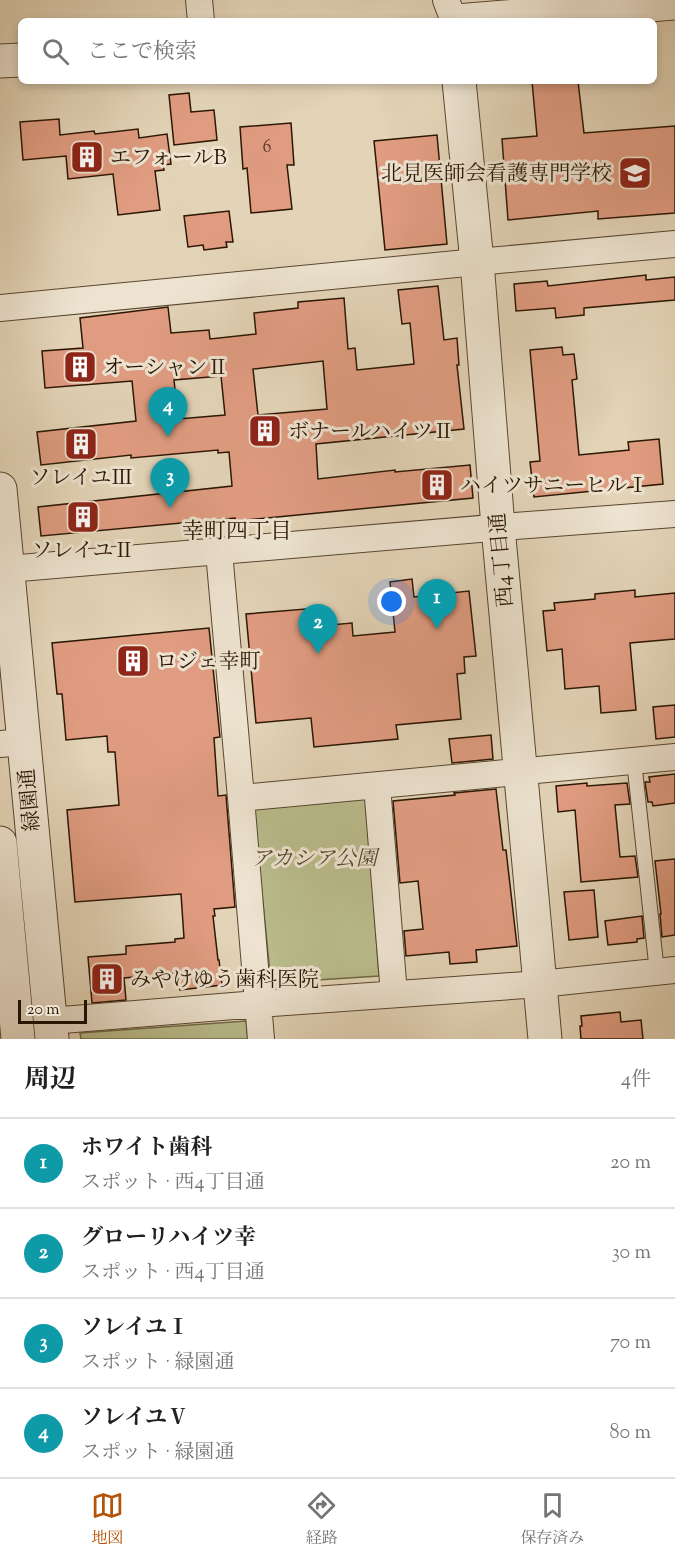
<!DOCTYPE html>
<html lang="ja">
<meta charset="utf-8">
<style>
:root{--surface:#fff;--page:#f6f6f6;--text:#202124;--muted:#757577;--line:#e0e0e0;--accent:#b45309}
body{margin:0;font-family:"Sorts Mill Goudy","Noto Serif JP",serif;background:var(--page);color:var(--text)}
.scale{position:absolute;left:18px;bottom:15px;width:69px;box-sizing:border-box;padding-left:6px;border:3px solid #2b1603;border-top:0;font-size:16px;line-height:21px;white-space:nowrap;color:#2b1603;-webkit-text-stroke:4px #ede3d0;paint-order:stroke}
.you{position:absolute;left:392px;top:602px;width:21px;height:21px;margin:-15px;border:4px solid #fff;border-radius:50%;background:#1a73e8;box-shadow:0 0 0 9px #1a73e833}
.badge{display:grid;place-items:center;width:39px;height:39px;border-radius:50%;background:var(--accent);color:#fff;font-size:20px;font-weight:700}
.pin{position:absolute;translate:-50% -50px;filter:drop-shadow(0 2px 3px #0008)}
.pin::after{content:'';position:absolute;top:32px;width:21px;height:18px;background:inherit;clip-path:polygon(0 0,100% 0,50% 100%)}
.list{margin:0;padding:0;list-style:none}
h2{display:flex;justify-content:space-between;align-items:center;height:78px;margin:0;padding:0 24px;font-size:26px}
h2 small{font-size:20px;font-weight:400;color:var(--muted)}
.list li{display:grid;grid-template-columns:39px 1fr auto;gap:18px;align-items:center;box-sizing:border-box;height:90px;padding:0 24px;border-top:2px solid var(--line)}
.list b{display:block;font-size:22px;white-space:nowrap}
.list p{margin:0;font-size:20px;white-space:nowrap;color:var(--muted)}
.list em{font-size:20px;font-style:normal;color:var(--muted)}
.icon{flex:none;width:33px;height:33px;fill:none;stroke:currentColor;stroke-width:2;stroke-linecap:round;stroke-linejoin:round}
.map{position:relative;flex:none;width:675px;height:1039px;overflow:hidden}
.search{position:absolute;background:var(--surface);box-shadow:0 3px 9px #0003;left:18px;right:18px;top:18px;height:66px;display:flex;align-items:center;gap:15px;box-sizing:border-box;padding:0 21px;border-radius:9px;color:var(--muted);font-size:22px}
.sheet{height:438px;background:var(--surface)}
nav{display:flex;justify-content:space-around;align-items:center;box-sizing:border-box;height:84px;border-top:2px solid var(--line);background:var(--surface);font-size:16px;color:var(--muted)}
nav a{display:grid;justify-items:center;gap:3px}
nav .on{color:var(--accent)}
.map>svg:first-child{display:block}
.green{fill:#b9bb8b;stroke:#726847;stroke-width:1.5}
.building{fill:#e09c81;stroke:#2b1603;stroke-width:1.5;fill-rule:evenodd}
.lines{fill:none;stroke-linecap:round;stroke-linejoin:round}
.service-casing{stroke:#594630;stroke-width:16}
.minor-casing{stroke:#594630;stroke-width:28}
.tertiary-casing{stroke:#594630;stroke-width:35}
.service{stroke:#ede3d0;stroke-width:14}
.minor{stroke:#ede3d0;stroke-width:26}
.tertiary{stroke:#ede3d0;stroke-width:33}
.labels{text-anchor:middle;stroke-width:6;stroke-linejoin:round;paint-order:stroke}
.number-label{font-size:18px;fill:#583822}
.poi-label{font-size:21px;fill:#2b1603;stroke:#ede3d0;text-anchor:start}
.street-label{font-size:21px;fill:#2b1603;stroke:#ede3d0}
.park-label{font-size:21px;font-style:italic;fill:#56482c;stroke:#ede3d0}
.neighbourhood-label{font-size:22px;fill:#2b1603;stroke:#ede3d0}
</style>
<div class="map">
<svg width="675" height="1039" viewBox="0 0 675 1039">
<rect width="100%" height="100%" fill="#e3d4b7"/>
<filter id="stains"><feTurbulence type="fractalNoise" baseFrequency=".00333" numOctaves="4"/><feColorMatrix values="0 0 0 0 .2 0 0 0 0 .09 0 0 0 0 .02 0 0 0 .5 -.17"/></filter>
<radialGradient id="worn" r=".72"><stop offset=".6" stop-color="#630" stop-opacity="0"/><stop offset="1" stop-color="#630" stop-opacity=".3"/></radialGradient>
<path class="green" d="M366,794L379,976L271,983L253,804Z
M246,1021L248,1039H81L80,1033Z"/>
<path class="building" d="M532,81H578L584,133L675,126V213L598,219V211L508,220L502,139L537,136Z
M189,93L191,112L214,110L217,140L174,145L169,95Z
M59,119L60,135L94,131L95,134L138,129L139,138L167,134L171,164L163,165L164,170L155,171L160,210L118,215L113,174L68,179L66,156L23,160L20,122Z
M291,123L294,165H287L292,209L251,213L247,168L243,169L240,127Z
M437,135L447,244L385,250L374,141Z
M229,211L233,242H226L227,247L204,250L203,245L188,247L184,216Z
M646,275V280L675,277V300L584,308V315L556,318L555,308L516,311L514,284L547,281L548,286Z
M438,286L444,340L457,338L459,365H457L464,429L316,444L318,479L395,470V472L470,465L473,498L235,521V518L41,536L38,507L232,486L229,452L218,453V450L131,458V455L41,465L37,432L136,421L132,381L45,388L42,351L83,348L80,318L168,307L171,333L209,330L210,339L256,334L254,313L298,308V302L344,298L348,349L355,348L357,370L414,364L410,323L402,324L398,290ZM323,361L327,409L258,415L253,369ZM221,376L225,415L178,419L174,380Z
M562,347L563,355L574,354L577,379L572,380L579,455L629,450L628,442L659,439L663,484L534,497L530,462L540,461L530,350Z
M412,579L414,597L469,591L476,656L464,657L465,673L457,674L461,719L396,725L398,739L314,747L311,718L256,723L246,614L306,609L308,627L352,623L353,636L395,632L390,582Z
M635,590V597L675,593V639L630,643L636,710L601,713L599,686L565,689L562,649L547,651L543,611L555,610L554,603L595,599V594Z
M209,628L220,737L214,738L218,796L226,795L235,907L214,909L215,916H213L218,960H219L222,985L180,990L178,973L124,978L126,1000L92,1003L88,957L126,954V946L175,942V939L184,938L181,894L75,902L67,810L119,805L115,752H108L107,736L66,740L62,694H57L52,643Z
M675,705V737L656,739L653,707Z
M491,735L493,759L452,763L449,739Z
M675,774V803L653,806L652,802H648L645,782H650L649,777Z
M587,783V786L627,783L630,804L615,805L620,857L635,856L638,877L581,882L575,810L558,812L556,786Z
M496,789L503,850H506L517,946L476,950L477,962L450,964L449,952L406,956L404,931L423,929L418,881L400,883L393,801L455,795L454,793Z
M675,859V935L662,937L660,914H661L655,861Z
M594,890L598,937L569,940L564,892Z
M642,916L644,938L637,939V942L608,945L605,921Z
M620,1012L621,1022L641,1020L643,1039H581L580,1026H582L581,1016Z"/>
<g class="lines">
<g class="service-casing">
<path id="service" d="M634,761L657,972"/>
</g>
<g class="minor-casing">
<path id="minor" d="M199,0L201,21
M446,0L454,21
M0,308L477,262L675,244
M219,552L241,798L261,1039
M8,569L515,526L675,514
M0,744L24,742
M377,786L394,994
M241,798L675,757
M50,1021L258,1004L540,984L675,970"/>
</g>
<g class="tertiary-casing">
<path id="tertiary" d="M456,21L675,3
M0,61L21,60
M459,81L477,262L498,527L545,1039
M0,489L52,1039
M0,843L18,1039"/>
</g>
<use href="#service" class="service"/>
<use href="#minor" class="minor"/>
<use href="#tertiary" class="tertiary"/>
</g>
<defs>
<g id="building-square" transform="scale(1.725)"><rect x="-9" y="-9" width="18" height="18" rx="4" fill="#8f2418" stroke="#ede3d0"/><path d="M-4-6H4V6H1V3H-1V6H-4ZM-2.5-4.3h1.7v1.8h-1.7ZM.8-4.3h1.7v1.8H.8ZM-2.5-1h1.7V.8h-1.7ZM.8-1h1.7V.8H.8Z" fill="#fff"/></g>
<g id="university-square" transform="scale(1.725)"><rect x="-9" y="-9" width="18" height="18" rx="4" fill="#8f2418" stroke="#ede3d0"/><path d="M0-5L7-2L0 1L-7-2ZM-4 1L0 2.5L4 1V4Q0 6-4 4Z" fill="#fff"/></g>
</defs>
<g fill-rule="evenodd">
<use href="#building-square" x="87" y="157"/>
<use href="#university-square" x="635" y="173"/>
<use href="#building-square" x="80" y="367"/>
<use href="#building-square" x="265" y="431"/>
<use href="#building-square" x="81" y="444"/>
<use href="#building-square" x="437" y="485"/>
<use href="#building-square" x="83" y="517"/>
<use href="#building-square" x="133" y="661"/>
<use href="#building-square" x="107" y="979"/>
</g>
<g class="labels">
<g class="number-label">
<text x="267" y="152">6</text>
</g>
<g class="poi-label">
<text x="110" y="164">エフォールB</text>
<text x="612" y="180" text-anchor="end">北見医師会看護専門学校</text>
<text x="103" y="374">オーシャンⅡ</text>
<text x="288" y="438">ボナールハイツⅡ</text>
<text x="81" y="484" text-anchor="middle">ソレイユⅢ</text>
<text x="460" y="492">ハイツサニーヒルⅠ</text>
<text x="83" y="557" text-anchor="middle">ソレイユⅡ</text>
<text x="156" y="668">ロジェ幸町</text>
<text x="130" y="986">みやけゆう歯科医院</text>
</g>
<g class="street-label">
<text transform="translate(501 560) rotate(-95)" y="7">西4丁目通</text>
<text transform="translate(29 800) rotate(-95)" y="7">緑園通</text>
</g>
<g class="park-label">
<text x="314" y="865">アカシア公園</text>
</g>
<g class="neighbourhood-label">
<text x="237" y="538">幸町四丁目</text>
</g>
</g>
<rect width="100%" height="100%" filter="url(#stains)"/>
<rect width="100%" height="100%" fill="url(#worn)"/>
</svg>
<div class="scale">20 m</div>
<div class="you"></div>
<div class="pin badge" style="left:437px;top:629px;background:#0f9aa8">1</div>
<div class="pin badge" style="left:318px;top:654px;background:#0f9aa8">2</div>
<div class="pin badge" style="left:170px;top:508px;background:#0f9aa8">3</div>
<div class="pin badge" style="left:168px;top:437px;background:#0f9aa8">4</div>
<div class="search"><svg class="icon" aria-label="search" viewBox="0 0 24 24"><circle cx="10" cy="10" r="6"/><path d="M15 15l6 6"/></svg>ここで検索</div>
</div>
<section class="sheet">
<h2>周辺<small>4件</small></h2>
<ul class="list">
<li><span class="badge" style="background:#0f9aa8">1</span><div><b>ホワイト歯科</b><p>スポット · 西4丁目通</p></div><em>20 m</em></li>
<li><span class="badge" style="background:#0f9aa8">2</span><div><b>グローリハイツ幸</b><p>スポット · 西4丁目通</p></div><em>30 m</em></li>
<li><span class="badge" style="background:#0f9aa8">3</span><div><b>ソレイユⅠ</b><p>スポット · 緑園通</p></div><em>70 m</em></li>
<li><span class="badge" style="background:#0f9aa8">4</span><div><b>ソレイユⅤ</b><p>スポット · 緑園通</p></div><em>80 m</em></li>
</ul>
</section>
<nav>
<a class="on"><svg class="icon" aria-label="map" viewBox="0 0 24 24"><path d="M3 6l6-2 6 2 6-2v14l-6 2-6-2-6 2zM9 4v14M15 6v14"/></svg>地図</a>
<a><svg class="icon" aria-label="directions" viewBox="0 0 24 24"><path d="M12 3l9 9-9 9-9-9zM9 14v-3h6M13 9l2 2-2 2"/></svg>経路</a>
<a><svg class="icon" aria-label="saved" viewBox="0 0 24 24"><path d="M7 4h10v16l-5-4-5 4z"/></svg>保存済み</a>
</nav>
